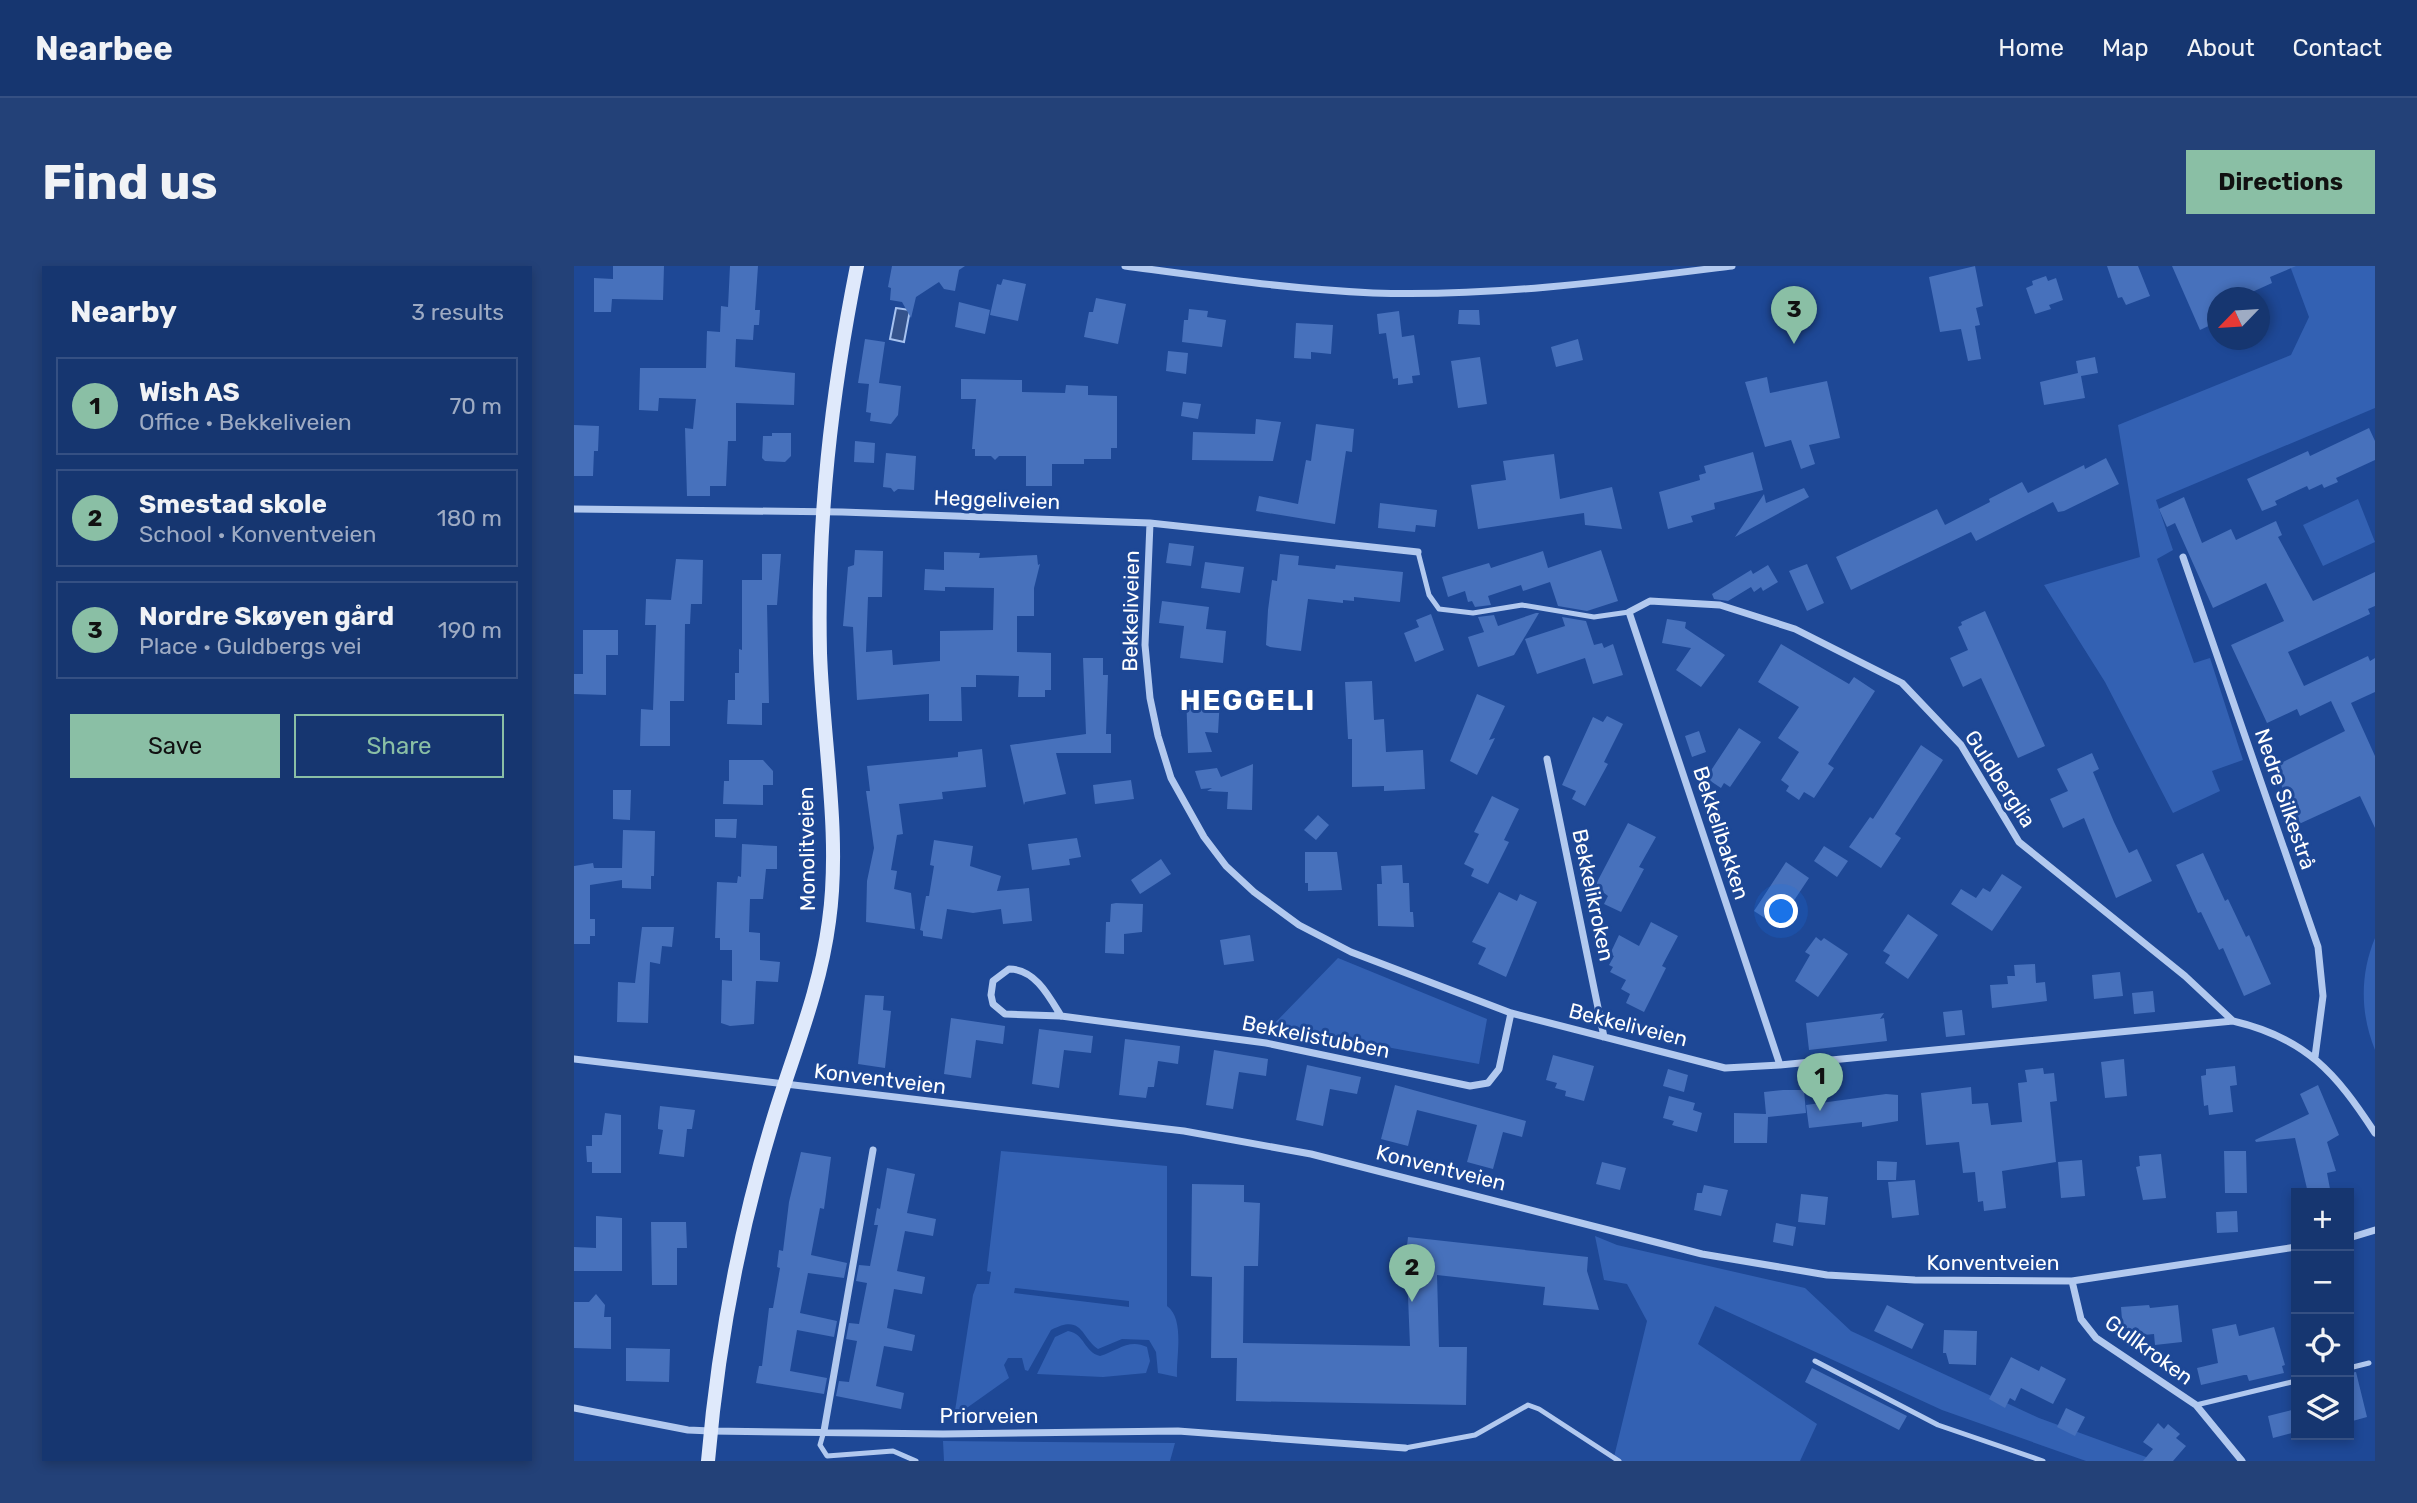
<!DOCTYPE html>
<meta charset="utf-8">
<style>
:root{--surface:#163670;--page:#234178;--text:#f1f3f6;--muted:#9eabc3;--line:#355083;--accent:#8abfa5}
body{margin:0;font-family:Rubik,sans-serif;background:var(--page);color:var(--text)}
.controls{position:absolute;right:21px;bottom:21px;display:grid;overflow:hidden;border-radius:0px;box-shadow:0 4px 10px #0003}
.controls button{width:63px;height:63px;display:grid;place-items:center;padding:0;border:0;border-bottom:2px solid var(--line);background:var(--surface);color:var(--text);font:35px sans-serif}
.compass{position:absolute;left:1633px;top:21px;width:63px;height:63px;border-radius:50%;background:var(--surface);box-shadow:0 4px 10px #0003;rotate:245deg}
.you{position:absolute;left:1208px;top:646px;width:24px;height:24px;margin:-18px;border:5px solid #fff;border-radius:50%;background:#1a73e8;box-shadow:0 0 0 10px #1a73e833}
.badge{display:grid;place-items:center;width:46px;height:46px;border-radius:50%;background:var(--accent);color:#111;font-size:23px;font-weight:700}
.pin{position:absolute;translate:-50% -58px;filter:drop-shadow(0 2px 4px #0008)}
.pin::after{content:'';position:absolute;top:37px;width:24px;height:21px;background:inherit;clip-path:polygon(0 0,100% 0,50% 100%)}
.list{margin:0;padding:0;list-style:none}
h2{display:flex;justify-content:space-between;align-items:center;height:91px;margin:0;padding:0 28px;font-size:30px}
h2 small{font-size:23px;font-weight:400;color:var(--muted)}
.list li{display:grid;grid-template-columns:46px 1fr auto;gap:21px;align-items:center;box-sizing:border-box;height:98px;margin:0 14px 14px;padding:0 14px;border:2px solid var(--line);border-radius:0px}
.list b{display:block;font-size:26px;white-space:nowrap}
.list p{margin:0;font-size:23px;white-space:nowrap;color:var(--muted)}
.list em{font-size:23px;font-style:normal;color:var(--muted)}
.actions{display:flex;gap:14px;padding:21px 28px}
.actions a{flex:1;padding:16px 0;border:2px solid var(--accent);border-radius:0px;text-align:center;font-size:24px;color:var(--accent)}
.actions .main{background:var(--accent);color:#111}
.icon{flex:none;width:38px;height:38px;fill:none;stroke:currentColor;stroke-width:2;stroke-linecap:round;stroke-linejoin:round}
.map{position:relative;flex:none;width:1801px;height:1195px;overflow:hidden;border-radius:0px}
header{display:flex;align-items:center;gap:42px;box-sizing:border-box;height:98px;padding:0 35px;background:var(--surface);border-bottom:2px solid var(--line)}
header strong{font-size:33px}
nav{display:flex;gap:38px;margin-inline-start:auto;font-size:24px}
.intro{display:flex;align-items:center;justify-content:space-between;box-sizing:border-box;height:168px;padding:0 42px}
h1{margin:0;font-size:49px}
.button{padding:18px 32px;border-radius:0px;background:var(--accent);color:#111;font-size:24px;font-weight:700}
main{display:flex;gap:42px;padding:0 42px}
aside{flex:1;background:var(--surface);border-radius:0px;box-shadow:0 4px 10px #0003}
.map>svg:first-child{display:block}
.green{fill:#3361b3;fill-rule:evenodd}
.water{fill:#34528b;stroke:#a6c2f0;stroke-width:2}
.building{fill:#4771bc}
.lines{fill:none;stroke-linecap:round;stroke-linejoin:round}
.lane{stroke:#b2c9ef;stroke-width:5}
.street{stroke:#b2c9ef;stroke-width:7}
.secondary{stroke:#dfe9fb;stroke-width:14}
.labels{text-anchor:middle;stroke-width:6;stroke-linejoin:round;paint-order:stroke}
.street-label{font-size:21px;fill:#fff;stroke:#1e4896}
.district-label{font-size:28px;font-weight:bold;letter-spacing:2px;fill:#fff;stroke:#1e4896}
</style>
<header>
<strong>Nearbee</strong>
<nav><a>Home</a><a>Map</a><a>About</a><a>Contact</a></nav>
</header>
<div class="intro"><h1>Find us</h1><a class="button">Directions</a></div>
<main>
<aside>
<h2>Nearby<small>3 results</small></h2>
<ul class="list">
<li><span class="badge">1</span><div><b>Wish AS</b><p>Office · Bekkeliveien</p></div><em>70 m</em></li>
<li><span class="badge">2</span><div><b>Smestad skole</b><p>School · Konventveien</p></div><em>180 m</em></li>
<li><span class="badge">3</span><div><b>Nordre Skøyen gård</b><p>Place · Guldbergs vei</p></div><em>190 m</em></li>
</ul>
<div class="actions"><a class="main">Save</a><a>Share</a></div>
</aside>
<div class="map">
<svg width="1801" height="1195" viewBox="0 0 1801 1195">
<rect width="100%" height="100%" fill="#1e4896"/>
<path class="green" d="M1716,0H1801V142L1582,234L1599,284L1583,293L1620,397L1636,392L1669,494L1638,505L1646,525L1599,547L1531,416L1470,319L1566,291L1544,159L1717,89L1735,51Z
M1784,233L1801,276L1749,300L1729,259Z
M1801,672V784C1786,747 1786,708 1801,672Z
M764,692L913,753L905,798L698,760Z
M427,885L593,900V1040C611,1053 602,1091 603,1111L584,1107L582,1086L575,1074L548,1073L524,1083C507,1072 509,1047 477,1064L454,1105L451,1104L448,1092H434L430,1099L435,1112L380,1151L399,1029L403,1018H415L417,1006L413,1005ZM441,1022L555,1035V1041L440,1027Z
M1021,970L1043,979L1231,1022L1277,1065L1465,1152L1583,1195H1512L1368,1144L1141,1040L1124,1078L1243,1158L1226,1195H1039L1073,1055L1053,1018L1030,1014Z
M494,1065C511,1068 510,1086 526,1090C543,1085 555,1072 573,1081L576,1095L572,1107L529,1111L463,1108L481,1071Z
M369,1175L601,1177L596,1195H370Z"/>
<path class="water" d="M322,42L336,44L330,76L316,73Z"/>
<path class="building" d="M39,0H90L89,34L38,33L37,46H20V12L39,13Z
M156,0H184L181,44H186L185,59H180L179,74L162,73L161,101L221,107L220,139L162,137V175H154L152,220H136V230H113L111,162L119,163L122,133L85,132L84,145L65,144L66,102H132L133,65L146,66L147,40L154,41Z
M318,0H391L385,4L381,25L370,23L365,16L342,31L337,52L328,36L316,34L317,22L314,21Z
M1401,0L1409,40L1402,42L1406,59L1401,60L1407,93L1394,95L1387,63L1366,66L1355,11Z
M1533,0H1564L1576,30L1552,39L1548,31L1544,32Z
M1598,0H1722L1696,11L1698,17L1665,32H1643V56L1626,64Z
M1472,10L1474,15L1482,12L1489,34L1475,39L1477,43L1461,48L1452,22L1459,19L1458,15Z
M429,13L452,18L444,55L416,49L423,18L427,19Z
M522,32L552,38L544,78L510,71L515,46H519Z
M385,36L416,44L411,68L381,61Z
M615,43L634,45L633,51L652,54L648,81L608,76L610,54H614Z
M885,44H905L906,59L884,58Z
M825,45L828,71L840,69L846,109L838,110L839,117L824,119V112L819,113L812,67L805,68L803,48Z
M722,57L759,59L757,88L737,86V93L720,92Z
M291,73L311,76L305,117L327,120L324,149L317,158L296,155L297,147L292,146L295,118L284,117Z
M1004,73L1009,94L982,101L977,81Z
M594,85L614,87L612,108L592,105Z
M906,91L913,138L884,142L877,95Z
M1521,91L1524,107L1507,110L1511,132L1470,139L1466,116L1504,107L1502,95Z
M1193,111L1196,127L1253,115L1266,172L1235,179L1241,198L1227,203L1217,174L1191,181L1171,116Z
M387,113L448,114V126L491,127L492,119L514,120V129L543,130V182H537V193H510V198H478V220H452V190H425L421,194L417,190H401V183H398L402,133H387Z
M609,136L627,138L624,153L607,150Z
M682,153L707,156L699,195L618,194L619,166L681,168Z
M742,158L780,163L778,186L772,185L761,258L682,245L685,230L724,238L732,194L737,195Z
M0,159L25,160L24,185H20L19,210H0Z
M1795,162L1801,175V194L1762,212L1764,216L1750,222L1748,218L1735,224L1733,220L1701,235L1703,239L1688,245L1673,213L1734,185L1736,190Z
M198,167H217V190L211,196L191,195L188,192L189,170H198Z
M281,175L301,177L300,197L280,196Z
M1179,186L1189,224L1140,237L1141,243L1117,250L1119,256L1094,263L1085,226L1126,214L1125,209L1132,207L1130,200Z
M312,187L342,190L340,224L324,223L320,226L317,222L309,221Z
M980,188L986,233L1038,221L1048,263L1011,259L1010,247L904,263L897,219L932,214L929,195Z
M1532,192L1545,218L1490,245L1484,246L1479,236L1402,275L1397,266L1277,324L1262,291L1363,243L1371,259L1416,236L1415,233L1448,216L1454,227L1510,199L1511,203Z
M1230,222L1235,231L1161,271L1190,228L1192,237Z
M1610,231L1628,277L1657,263L1662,274L1702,255L1708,269L1704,271L1739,335L1801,306V340L1794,343L1796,348L1714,386L1730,420L1794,390L1796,395L1801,392V426L1777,437L1801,490V562L1786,530L1725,558L1699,501L1771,465L1757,435L1726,450L1723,443L1693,457L1657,379L1710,355L1692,317L1639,342L1601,257L1593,261L1585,243Z
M806,237L863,244L861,261L842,259L841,266L804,262Z
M595,277L620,280L617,300L592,297Z
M281,284L309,285L308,331H294L292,386L318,384L319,399L366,395V365L419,364L420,322L371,321V325L350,324L351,303L370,304V286L406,287L405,292L463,289L464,299L466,298L460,322V350H443V386L477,387V424H471V431H444L445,410L402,409V421H387L388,455H355V428L283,434L279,361L269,360L274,301L280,299Z
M1027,284L1044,335L1013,345L984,340L976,316L949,325L947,319L914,330L917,339L901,341L898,335L894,336L891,325L874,331L868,311L915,297L917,302L969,285L974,302Z
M188,288H207L203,339H193L195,437H188V459L153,458L154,434H161V407H165V383L168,384V314H188Z
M706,288L725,290L724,299L761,303L762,299L829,306L826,336L780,331V335L769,334V337L734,333L727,385L696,381L692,379L694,344L698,314L703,315Z
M102,293L129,294L128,338H117L116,358H111L110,435H96V480H66L67,443L79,444L82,359H71L72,333L97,334Z
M631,296L670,301L666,327L627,322Z
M1233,298L1250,337L1233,345L1215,305Z
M1194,299L1204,316L1189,325L1187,321L1180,326L1177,321L1154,335L1140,333L1138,328L1177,304L1179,308Z
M588,335L635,341L632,363L652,365L649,397L606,392L610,360L585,357Z
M1411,345L1471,480L1444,492L1407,412L1389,421L1376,392L1394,384L1384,361L1388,359L1387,356Z
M962,347H965L940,389L904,401L894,371L910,366L904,351L920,349L924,360Z
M857,348L870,384L841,396L830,367L845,361L842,354Z
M988,351L1012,355L1020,379L1028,377L1030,382L1039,378L1049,409L1019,418L1011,392L963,408L951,373L991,360Z
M1093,353L1112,356L1111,362L1151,389L1127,421L1102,404L1117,382L1088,377Z
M9,364H44V389H32V429L0,428V408H9Z
M1207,378L1275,418L1280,411L1301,425L1254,498L1260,502L1240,532L1230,526L1225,534L1212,525L1215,520L1207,514L1225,486L1204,472L1225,441L1184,416Z
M509,392H529V409H534L532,468H537V487H482L492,528L451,536L450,539L436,479L512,468Z
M798,415L800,454L810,453L812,486L849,484L851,523L810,525V520L778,521V473H774L771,416Z
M616,423L618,430L646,432L644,467L631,466L638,486L614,487L612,424Z
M903,428L931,440L915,474L921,472L903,509L876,495Z
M1033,450L1049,458L1030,496L1034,498L1011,540L998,533L1002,525L988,519L1019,451L1029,456Z
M1165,462L1187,476L1156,521L1150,517L1147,522L1132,512Z
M1125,465L1132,486L1118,491L1111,470Z
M1347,479L1369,494L1321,568L1327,572L1307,602L1275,581L1296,551L1299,553Z
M408,483L412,521L368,526L369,533L325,538L329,568L323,569L317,604L323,605L320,623L337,627L341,663L292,656L293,615L300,582L292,525H296L293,500L384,491V486Z
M1518,487L1525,503L1519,506L1540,556L1555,587L1563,583L1578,615L1542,632L1510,552L1489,562L1476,533L1494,525L1483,503Z
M155,494H189L199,505V519H189V539L149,538L150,515H155Z
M679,498L678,544L653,543L654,526L633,525L638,522L627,523L621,505L643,502L647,511Z
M557,514L560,533L521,538L519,519Z
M39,524H57L56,554L39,553Z
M918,530L945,543L930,574L935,576L914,618L897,610L900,603L890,598L905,568L900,566Z
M744,549L755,559L742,574L730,564Z
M141,553H163L162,572L141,571Z
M1054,557L1082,571L1065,601L1070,603L1047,646L1030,638L1034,630L1021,620Z
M49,564L81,565L80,610H77V623L48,622V614L16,619V653H21V670H16V678H0V600L19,597L20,602H48Z
M503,572L507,591L495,593L496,599L458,604L454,578Z
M360,574L399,580L396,600L427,610L423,625L455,622L458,655L429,658L427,643L399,647L373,643L368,673L349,670V665L346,664L352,630H355L360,600L356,599Z
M168,578L203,580V603H192L189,633H176L175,666L186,667V694L206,696L204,716L182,715L180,758L156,760L147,757L148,714L158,715V684H146V672H141L143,616L163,617L164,610L167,611Z
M1250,580L1274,595L1263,611L1240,595Z
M731,586H763L768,624L734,625V617H731Z
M1629,587L1651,635L1654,633L1672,671L1675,669L1697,718L1670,730L1649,682L1645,684L1627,646L1624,647L1602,599Z
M587,593L597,608L566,628L557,614Z
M1212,596L1235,612L1203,660L1180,645Z
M828,599L829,617H835L836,646H839L840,661L804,660L803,618H808L807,600Z
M1428,608L1448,621L1418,665L1377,638L1387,623L1402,632L1409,622L1416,626Z
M925,626L943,635L946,628L963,636L932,711L904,698L912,682L898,676Z
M542,637L569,638L568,666L550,668V688L531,687L532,656H536L537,638Z
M1334,648L1364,669L1334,713L1311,697L1316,689L1309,685Z
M1077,656L1104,670L1088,700L1092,702L1070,746L1052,737L1056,728L1047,723L1052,714L1036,706L1039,701L1035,699L1040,690L1036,688L1045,669L1065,680Z
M68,661H100L98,681L88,680L86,698L76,696L74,757L43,756L44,716L61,717Z
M676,669L680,695L650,699L646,674Z
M1242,671L1247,675L1250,672L1274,688L1244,731L1221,715L1236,689L1231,686Z
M1461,698L1462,717L1471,716L1473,735L1418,742L1416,719L1434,718L1433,710H1441L1440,699Z
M1546,706L1549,730L1520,733L1518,709Z
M1579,725L1581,746L1560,748L1558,727Z
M291,729L310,730L309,744L317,745L311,802L284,798Z
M1388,744L1391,769L1372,771L1369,746Z
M1310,747L1306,753L1310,752L1313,775L1235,784L1232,757Z
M377,752L431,760L429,778L402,774L397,812L370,808Z
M465,763L519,770L517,787L490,784L485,822L458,818Z
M551,773L606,780L604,798L584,795L580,821H574L572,832L545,829Z
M640,784L694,793L692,810L665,806L659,843L632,839Z
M979,789L1020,800L1010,835L991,830L992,825L981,822L983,817L972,814Z
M1550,793L1553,830L1531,832L1527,796Z
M733,799L787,811L783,828L756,823L749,860L722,854Z
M1661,800L1663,819L1656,820L1659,846L1635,849L1634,839L1630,840L1627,810L1632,809V803Z
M1469,802L1470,808L1480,807L1483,835L1476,836L1482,896L1428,905L1432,942L1410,945L1409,935L1404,936L1401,906L1389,907L1385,876L1352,879L1347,827L1397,821L1398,838L1414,837L1417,859L1448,856L1444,817L1453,816L1451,804Z
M1094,803L1114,809L1110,826L1089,820Z
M821,819L952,855L948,871L929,866L919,903L893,896L903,859L843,844L834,880L807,873Z
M1744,819L1765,869L1753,876L1762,905L1753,907L1756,923L1734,927L1721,872L1682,876L1681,874L1735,848L1726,828Z
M1209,824H1230L1232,847L1194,851L1193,877H1160V847L1192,848L1190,826Z
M1312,828L1324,829V855L1288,861V856L1235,862L1232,839Z
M1095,830L1121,837L1119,844L1128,847L1123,866L1098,859L1100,855L1089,852Z
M86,840L121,844L118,863H113L110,891L85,888L89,864L84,863V859Z
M31,847L47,849V907H18V896H13L12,880H18V869H28Z
M1650,885H1672L1673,927H1651Z
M227,886L257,891L250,943L246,942L237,989L273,997L270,1012L234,1007L226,1047L263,1055L260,1071L223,1064L216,1105L253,1112L250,1128L182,1117L185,1100H188L195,1042H199L206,1002L203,1001L205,984L209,985L215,936Z
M1587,888L1592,932L1569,934L1562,901L1566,900L1565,890Z
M1508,894L1511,930L1487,932L1484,896Z
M1303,895L1323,896L1322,914H1303Z
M1028,896L1052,902L1046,924L1022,918Z
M313,902L341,908L333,947L362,953L359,970L331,965L323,1005L351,1011L348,1028L320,1023L313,1062L341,1069L338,1085L310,1080L302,1120L330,1127L327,1143L262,1130L265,1115L275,1116L283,1075L272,1073L275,1057L285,1058L293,1017L282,1015L285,999L296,1000L304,959H300L303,942L306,943Z
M1341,914L1345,949L1318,952L1314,916Z
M618,918L670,919V936L686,937L684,1000H670L669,1077L836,1080L833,1006L830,1005L834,971L1014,991L1013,1005L1025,1044L969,1039L971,1021L863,1009L865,1081H893L892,1139L662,1135L663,1092H637L638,1011L617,1010Z
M1130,919L1154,924L1147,950L1120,944L1123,927H1128Z
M1227,928L1254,931L1251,959L1224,956Z
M1663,945L1664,966L1643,967L1642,946Z
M22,950L48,952V1005H0V981L22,982Z
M77,956H112L113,982H103V1019H78Z
M1202,957L1222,961L1219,980L1199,976Z
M22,1028L31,1039L30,1051H37V1083L0,1082V1036H15Z
M1313,1039L1350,1058L1338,1083L1300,1065Z
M1575,1039L1576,1042L1604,1039L1608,1076L1581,1079L1580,1068L1559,1070V1066L1549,1067L1547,1041Z
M1662,1058L1665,1070L1700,1061L1711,1099L1708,1100L1710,1107L1675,1115L1673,1109H1670L1627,1119L1623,1102L1644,1097L1638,1063Z
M1370,1064L1403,1065L1402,1099L1375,1098L1372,1087H1369Z
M52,1082L96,1083L95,1116L52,1115Z
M1437,1091L1465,1105L1467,1100L1492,1113L1479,1138L1447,1122L1441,1135L1436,1132L1431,1142L1415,1133Z
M1238,1102L1333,1150L1325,1164L1231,1116Z
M1782,1106L1793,1151L1775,1156V1107Z
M1492,1142L1511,1151L1501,1170L1483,1161Z
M1722,1143V1166L1699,1172L1694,1150Z
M1584,1157L1590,1163L1594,1158L1606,1168L1602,1172L1612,1180L1599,1195H1569L1579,1183L1569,1176Z"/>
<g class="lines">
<path class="lane" d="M844,286L855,329L865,343L899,347L948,339L1020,351L1055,346
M1241,1095L1364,1159L1469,1195
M1775,1102L1795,1097
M1622,1139L1722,1115
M250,1165L246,1179L253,1190L319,1185L342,1195
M831,1182L901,1169L954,1139L965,1143L1045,1195"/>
<path class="street" d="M551,0C633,11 715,23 799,27C919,31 1039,15 1158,0
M0,243L268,246L576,257L844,286
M576,257L571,379L576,432L584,470L597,512L630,571L652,600L680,626L725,659L777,686L937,747L1151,802L1206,799L1659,755C1732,772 1762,807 1801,867
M1609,291L1744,681L1749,730L1741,791
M973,493L1030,771
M487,750C475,730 461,703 435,703L419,715L417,729L419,738L431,748L487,750L692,777L896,820L914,817L925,803L937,747
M0,793L610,865L737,888L1128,988L1253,1009L1341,1014L1498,1015L1722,981
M1206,799L1055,346L1076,335L1146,339L1221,363L1328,417L1387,479L1445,576L1611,710L1659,755
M1775,972L1801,964
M1498,1015L1507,1053L1522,1072L1622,1139L1668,1195
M0,1142L114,1164L137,1165L369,1168L604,1165L831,1182
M250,1165L299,884"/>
<path class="secondary" d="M134,1195C144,1079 165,966 199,854C219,788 246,725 255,655C267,569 249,475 246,387C243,254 257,130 283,0"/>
</g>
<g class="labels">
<g class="street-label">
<text transform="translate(423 234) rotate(2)" y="7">Heggeliveien</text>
<text transform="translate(557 345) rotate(-89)" y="7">Bekkeliveien</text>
<text transform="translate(1426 513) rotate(57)" y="7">Guldberglia</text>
<text transform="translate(1711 533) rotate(71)" y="7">Nedre Silkestrå</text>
<text transform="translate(1147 567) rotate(72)" y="7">Bekkelibakken</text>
<text transform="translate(233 583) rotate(-91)" y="7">Monolitveien</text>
<text transform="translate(1019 629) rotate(78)" y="7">Bekkelikroken</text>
<text transform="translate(1054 759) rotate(14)" y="7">Bekkeliveien</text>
<text transform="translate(742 771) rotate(11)" y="7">Bekkelistubben</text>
<text transform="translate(306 813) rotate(7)" y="7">Konventveien</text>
<text transform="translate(867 902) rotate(14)" y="7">Konventveien</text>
<text x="1419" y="1004">Konventveien</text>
<text transform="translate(1575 1084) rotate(36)" y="7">Gullkroken</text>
<text x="415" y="1157">Priorveien</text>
</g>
<g class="district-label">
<text x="674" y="444">HEGGELI</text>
</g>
</g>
</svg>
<div class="controls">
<button>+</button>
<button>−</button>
<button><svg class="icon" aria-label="locate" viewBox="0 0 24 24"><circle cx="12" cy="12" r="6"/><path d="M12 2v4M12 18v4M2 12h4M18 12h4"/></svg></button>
<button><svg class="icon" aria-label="layers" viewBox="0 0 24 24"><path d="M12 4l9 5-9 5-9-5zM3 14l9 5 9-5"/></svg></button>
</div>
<svg class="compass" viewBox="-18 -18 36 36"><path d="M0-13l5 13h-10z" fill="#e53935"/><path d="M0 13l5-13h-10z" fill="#9eabc3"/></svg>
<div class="you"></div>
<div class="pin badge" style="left:1246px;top:845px">1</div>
<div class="pin badge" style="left:838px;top:1036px">2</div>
<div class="pin badge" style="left:1220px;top:78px">3</div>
</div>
</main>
